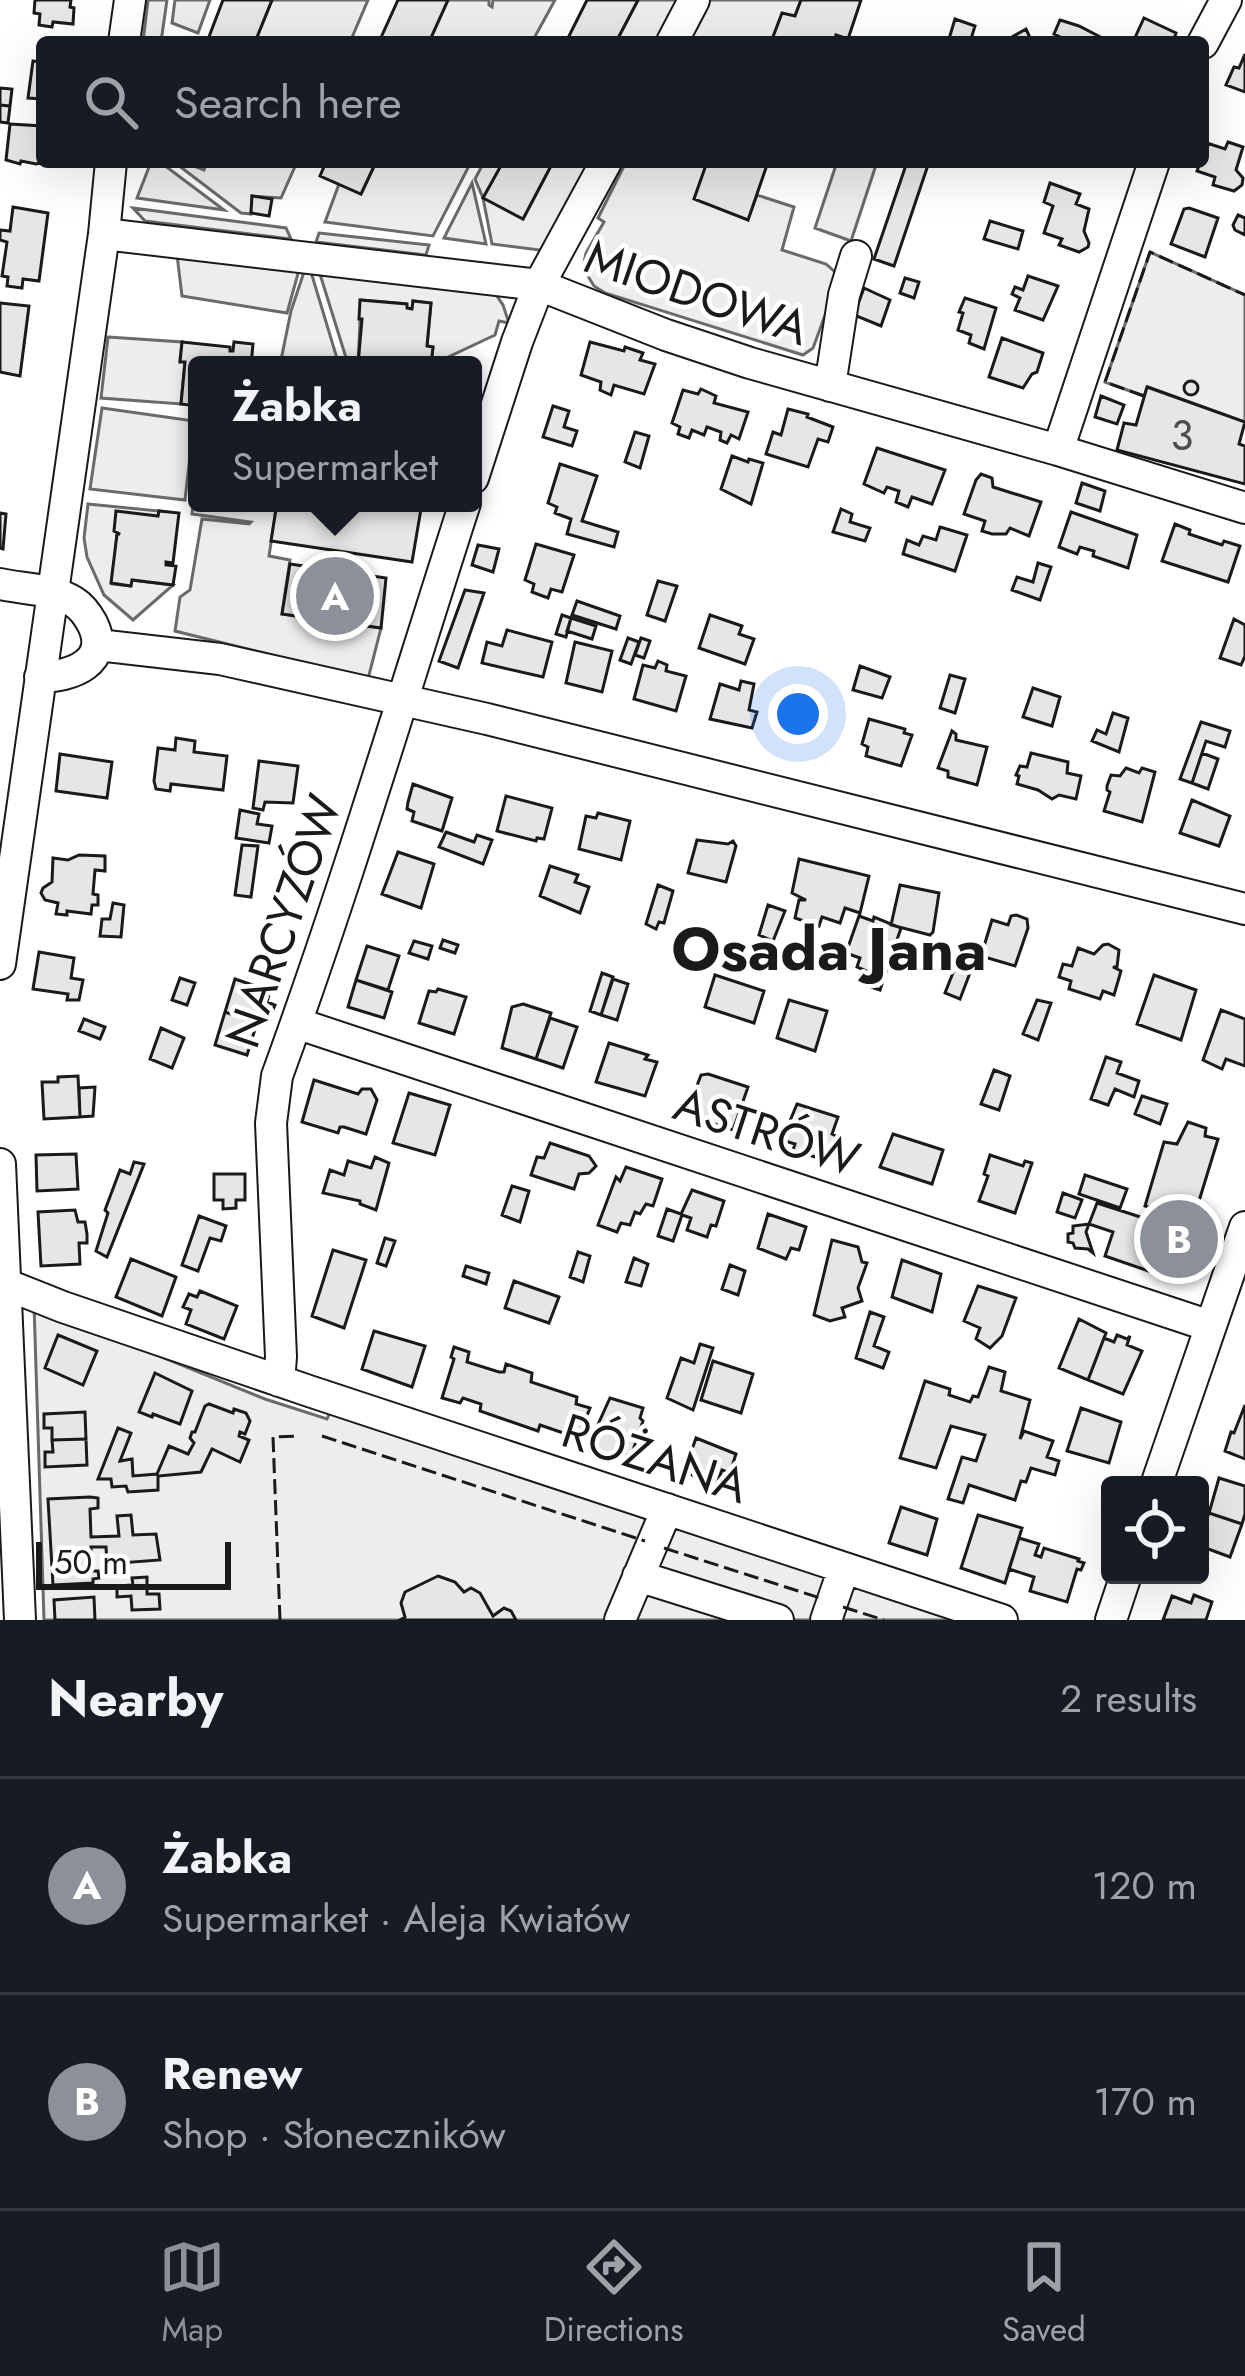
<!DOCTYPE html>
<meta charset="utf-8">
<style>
:root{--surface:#171b24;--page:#20242c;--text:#f1f3f6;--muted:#9ea1a6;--line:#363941;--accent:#8c9099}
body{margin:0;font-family:Jost,sans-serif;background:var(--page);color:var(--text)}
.controls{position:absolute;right:36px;bottom:36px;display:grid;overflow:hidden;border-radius:12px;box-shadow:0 12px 48px #0002}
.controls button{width:108px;height:108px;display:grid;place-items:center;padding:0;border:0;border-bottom:3px solid var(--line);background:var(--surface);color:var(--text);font:60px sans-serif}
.scale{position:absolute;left:36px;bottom:30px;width:195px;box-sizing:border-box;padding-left:12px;border:6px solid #1a1a1a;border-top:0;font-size:33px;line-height:42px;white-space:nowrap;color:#1a1a1a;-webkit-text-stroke:9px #fff;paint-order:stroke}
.you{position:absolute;left:798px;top:714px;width:42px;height:42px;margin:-30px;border:9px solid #fff;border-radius:50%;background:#1a73e8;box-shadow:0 0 0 18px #1a73e833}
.badge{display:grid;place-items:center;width:78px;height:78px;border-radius:50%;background:var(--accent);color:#fff;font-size:39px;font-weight:700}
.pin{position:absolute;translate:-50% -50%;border:6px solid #fff;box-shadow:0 3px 12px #0006}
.popup{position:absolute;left:188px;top:356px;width:294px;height:156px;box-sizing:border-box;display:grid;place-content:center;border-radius:12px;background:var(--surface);filter:drop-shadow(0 3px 9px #0005);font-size:39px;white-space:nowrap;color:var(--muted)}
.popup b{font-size:45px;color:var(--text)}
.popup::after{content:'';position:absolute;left:50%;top:100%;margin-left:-24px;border:24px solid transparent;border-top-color:var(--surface)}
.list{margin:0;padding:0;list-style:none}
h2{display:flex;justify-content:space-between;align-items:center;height:156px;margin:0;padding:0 48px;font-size:51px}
h2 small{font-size:39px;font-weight:400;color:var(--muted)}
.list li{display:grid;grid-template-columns:78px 1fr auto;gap:36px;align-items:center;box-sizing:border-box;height:216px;padding:0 48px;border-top:3px solid var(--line)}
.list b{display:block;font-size:45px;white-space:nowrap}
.list p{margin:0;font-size:39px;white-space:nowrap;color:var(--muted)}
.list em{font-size:39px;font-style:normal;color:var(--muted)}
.icon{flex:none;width:66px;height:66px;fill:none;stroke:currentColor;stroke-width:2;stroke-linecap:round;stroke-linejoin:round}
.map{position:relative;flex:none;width:1245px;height:1620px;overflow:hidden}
.search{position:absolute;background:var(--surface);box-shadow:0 12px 48px #0002;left:36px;right:36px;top:36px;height:132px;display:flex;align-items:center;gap:30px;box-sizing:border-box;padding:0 42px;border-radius:12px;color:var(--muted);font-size:45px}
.sheet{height:588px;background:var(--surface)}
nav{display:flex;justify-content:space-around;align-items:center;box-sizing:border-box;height:168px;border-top:3px solid var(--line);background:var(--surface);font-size:33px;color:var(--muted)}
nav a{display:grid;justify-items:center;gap:6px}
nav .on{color:var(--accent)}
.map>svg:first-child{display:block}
.built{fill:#ededed;stroke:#6a6a6a;stroke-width:3}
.building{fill:#e6e6e6;stroke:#1a1a1a;stroke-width:3}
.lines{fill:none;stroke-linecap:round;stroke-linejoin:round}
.minor-casing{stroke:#1a1a1a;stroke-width:34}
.minor{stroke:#fff;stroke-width:30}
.fence{stroke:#1a1a1a;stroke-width:3;stroke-dasharray:15 6;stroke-linecap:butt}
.labels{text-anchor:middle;stroke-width:9;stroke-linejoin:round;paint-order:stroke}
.number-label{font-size:42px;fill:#4d4d4d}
.street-label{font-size:48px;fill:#1a1a1a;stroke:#fff}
.district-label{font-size:60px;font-weight:bold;fill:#1a1a1a;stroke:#fff}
</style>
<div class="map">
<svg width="1245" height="1620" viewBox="0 0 1245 1620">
<rect width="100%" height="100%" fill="#fff"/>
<path class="built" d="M148,0H167L161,42H143Z
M175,0H210L198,33L172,23Z
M272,0H368L350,42H255Z
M448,0H489V5L492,7L493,0H555L532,42H429Z
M638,0H681L659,42H616Z
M708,0H801L795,16L771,42H687Z
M151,162H160L224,210L137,198Z
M174,162H184L204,170L207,162H297L281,198L252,196L251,214L241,213Z
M376,162H471L433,236L325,222L339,184L361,194Z
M484,162H503L484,198L523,219L553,162H598L547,251L492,244L483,198L475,179Z
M626,162H707L748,219L757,195L794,207L782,250L826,264L835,272L837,283L813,348L803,355L605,293L594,286L583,268L586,253L604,222L598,218Z
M837,162H877L851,241L815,228Z
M472,183L486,244L444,238Z
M133,208L286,228L291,239L145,221Z
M319,233L429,245L426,255L316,242Z
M1150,252L1245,295V422L1148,387L1144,396L1105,382Z
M177,255L299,270L287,313L182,296Z
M319,271L492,289L503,305L509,323L499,321L495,335L431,365L433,347L427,346L431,303L413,301L412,309L407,308L406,304L361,300L358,365L348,364Z
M304,272H311L339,365H280L291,311Z
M108,337L182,342L180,361L185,362L181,404L101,398Z
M102,408L194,421L185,500L90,489Z
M197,471V503H277L269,556L290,560L282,614L381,628L368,679L175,631L180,597L190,590L202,519L249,524L251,522L192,514Z
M88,504L159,511L158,516L117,535L112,584L130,586L132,580L173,585L133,620L104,595L87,557L84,538Z
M34,1305L265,1399L327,1419L331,1410L641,1512V1517L678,1529L682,1525L969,1620H44Z"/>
<path class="building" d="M35,0H71L70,7L74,8L73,24L53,22L52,27L39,25L40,14L34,13Z
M223,0H272L255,42H207Z
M398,0H448L429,42H379Z
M587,0H638L616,42H566Z
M801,0H861L848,39L836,35L834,42H771L782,13L795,16Z
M1144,18L1176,33L1173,42H1133Z
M955,19L975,26L970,42H948Z
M1060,20L1079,26L1110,42H1071L1054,34Z
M1026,29L1032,42H1015L1012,37Z
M1245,54V92L1226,85L1234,67L1239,68Z
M33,61L42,62V99L28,98Z
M0,88L12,89L10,106L0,105Z
M0,105L10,106L8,123L0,122Z
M10,124L42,126V162H45L36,164L21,161L20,164L6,160Z
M1228,142L1243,147L1236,170L1243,178L1242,185L1234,191L1213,185L1215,177L1197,171L1200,162H1203L1207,143L1225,149Z
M326,162H376L361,194L320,176Z
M503,162H553L523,219L483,198Z
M707,162H768L748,220L694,199Z
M907,162H929L894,266L874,259Z
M1050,183L1080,194L1076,204L1089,209L1084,231L1089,243L1088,247L1079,252L1059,245L1062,239L1044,233L1053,206L1044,202Z
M252,196L272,199L269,216L251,213Z
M13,207L48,213L39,281L23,279L22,288L7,286L8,277L2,276L7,242L0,240V230L10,231Z
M1189,208L1218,218L1205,257L1171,244L1184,209Z
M1238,215L1245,218V235L1235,230L1233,225Z
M990,221L1023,231L1018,249L984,239Z
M1028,276L1058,286L1043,320L1015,310L1020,298L1012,294L1015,287L1023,290Z
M905,278L919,282L914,298L900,293Z
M864,288L890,300L881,326L854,315Z
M965,298L996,308L984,349L969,343L971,335L958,330L963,313L959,312Z
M360,300L407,304V308L412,309L413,301L431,303L427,346L433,347L431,365L381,362L380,358L379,365H358L362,319H359Z
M0,303L29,306L20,376L0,372Z
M1002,338L1043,353L1037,372L1032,374L1023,388L989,377Z
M182,342L230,347V351H233L234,342L253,344L251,365H197V406L181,404L185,362H180Z
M590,342L624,351L625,347L643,353L640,360L655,364L644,394L614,385L611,395L600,390L601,382L581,375Z
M1184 388a7 7 0 1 1 14 0a7 7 0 1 1-14 0Z
M1147,387L1245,422L1239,444L1245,446V484L1117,450L1124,423L1136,425Z
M701,389L716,396L714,403L748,412L739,439L731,435L727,443L720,440L721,432L707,427L704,435L692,430L689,438L678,434L680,427L672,423L683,390L698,394Z
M1101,396L1124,405L1117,424L1095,417Z
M553,406L569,411L564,427L577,431L572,446L543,437Z
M788,409L808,414L807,417L833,427L828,442L818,439L808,467L766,454L773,432L781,435Z
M635,432L649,436L640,468L625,462Z
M877,448L945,470L932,504L912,497L908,507L896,502L899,491L887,487L884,493L864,484Z
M732,456L748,462L749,459L763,463L751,504L721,489Z
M560,464L597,476L582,521L618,532L614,547L567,534L571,519L555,513L557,507L548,503Z
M981,474L992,478L993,487L1041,502L1029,536L1010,528L1006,534H992L982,531L985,521L964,514L976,480Z
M1082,483L1105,491L1100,511L1076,503Z
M277,503H422L412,562L271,541Z
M841,509L852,514L850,522L870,528L865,541L833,532Z
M116,511L158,516L159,511L179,513L173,563L166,562V565L176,566L173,585L132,580L131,586L111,583L117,534H120L114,531Z
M1071,512L1137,535L1128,568L1093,556L1094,551L1080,547L1077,554L1059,547Z
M0,513L6,514L3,549L0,548Z
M1175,524L1190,530L1189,534L1222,545L1224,541L1240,546L1228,582L1162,561Z
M940,527L967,535L955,571L903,554L907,540L919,545L923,536L936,540Z
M536,544L574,555L562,592L551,589L548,598L532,592L534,584L525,580Z
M478,545L499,549L493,572L472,565Z
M1038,563L1051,567L1040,600L1012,590L1017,577L1033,582Z
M290,564L386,578L381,628L282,614Z
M658,581L677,586L665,621L647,615Z
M465,590L484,593L458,668L439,661Z
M577,601L620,616L616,629L572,615Z
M562,615L571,618L566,637L556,634Z
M710,615L742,626L739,634L754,639L745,664L699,648Z
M571,618L596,626L592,639L567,631Z
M1234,619L1245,625V656L1241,665L1220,658Z
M507,630L552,642L543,677L482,663L487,642L502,646Z
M628,638L639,642L631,664L620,660Z
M641,638L650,641L644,658L635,655Z
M575,642L612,651L602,692L566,683Z
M658,661L667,665L666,671L686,676L676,711L634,699L643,665L655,668Z
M860,666L890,677L882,698L853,690Z
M950,675L965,679L955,713L940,708Z
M741,681L754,684L749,710L757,712L752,728L710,719L720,684L739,690Z
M1033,688L1060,697L1052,726L1023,717Z
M1113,713L1128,718L1119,752L1092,741L1097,730L1106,734Z
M869,719L905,729L904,733L912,735L901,766L866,756L868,747L862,744Z
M1201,722L1230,731L1225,747L1206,741L1192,783L1180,779Z
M952,731L956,734V740L987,747L977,785L948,777V771L938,768Z
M176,738L195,741L194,752L227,756L223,790L171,784L170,791L156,789L154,781L158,748L175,750Z
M1031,753L1068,762L1067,773L1081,776L1076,799L1059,795L1052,799L1038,790L1017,784L1019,776L1016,775L1020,766L1027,767Z
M1202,753L1218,759L1208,789L1192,783Z
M60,754L112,762L107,798L56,791Z
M259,761L298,766L293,803L265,802L263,810L253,808Z
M1126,768L1139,773L1142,768L1155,772L1142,822L1104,811L1110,792L1107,790V786L1111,775L1120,776Z
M413,784L452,798L442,831L412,821L414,812L407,809L408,802Z
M506,796L552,808L544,839L537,838L536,841L497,831Z
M1192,800L1230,816L1219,846L1180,833Z
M240,810L259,814L257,824L272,826L269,843L236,838Z
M598,813L630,821L621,860L579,849L586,816L596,818Z
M446,832L474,842L477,835L492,840L483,864L439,847Z
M697,840L728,844L733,841L736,846L726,882L688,873Z
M242,845L258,846L251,897L235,895Z
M398,852L434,864L421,908L382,894Z
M79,855L105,856V871L95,870L93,894L98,895V905H92L91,914L67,911V915L56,914L58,903L45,900L41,893L43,888L52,882L53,858L68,860Z
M799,859L869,876L860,913L845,908L840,923L822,917L819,926L795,918L799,900H806L792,893Z
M550,866L578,875L575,882L589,887L580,913L540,896Z
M658,885L673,891L664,923L659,922L656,929L646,924Z
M900,885L939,893L933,932L930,935L891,925Z
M113,903L124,905L121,937L100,936L102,919H110Z
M768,905L785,911L773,941L759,935Z
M1016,915L1027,919L1028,928L1015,966L981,956L992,920L1008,925L1011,916Z
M859,916L873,921L874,917L901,928L880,990L868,986L871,973L857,967L860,958L846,953Z
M443,940L458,945L455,953L440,948Z
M414,941L432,946L428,959L409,953Z
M1108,944L1119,950L1117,967H1113L1121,971L1114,995L1103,991L1100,999L1069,989L1071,981L1059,977L1063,964L1072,966L1078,948L1094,954L1103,945Z
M367,946L399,956L388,990L356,980Z
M39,952L74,958L71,978L83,980L79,1000H67L68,994L33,989Z
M958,960L973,965L960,999L945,993Z
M602,973L613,977L601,1015L590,1011Z
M715,975L764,991L754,1023L705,1007Z
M1154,975L1196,990L1181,1040L1137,1024Z
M180,978L195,983L187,1005L172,1000Z
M235,979L270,991L267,1002L275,1005L272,1012L262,1009L257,1023L225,1012Z
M613,979L628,984L617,1020L601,1015Z
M356,980L392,992L384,1018L348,1007Z
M438,989L466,997L454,1034L419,1023L429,991L436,992Z
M789,1000L827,1011L815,1051L777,1038Z
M1037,1000L1051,1003L1038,1040L1023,1034Z
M523,1004L551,1013L536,1059L502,1048L512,1007Z
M1221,1010L1245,1019V1066L1226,1059L1222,1069L1203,1060Z
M225,1012L257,1023L247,1055L215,1045Z
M550,1018L577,1027L563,1068L536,1059Z
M84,1019L105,1027L100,1039L79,1031Z
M161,1028L184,1038L172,1068L150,1059Z
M609,1043L648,1055L645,1059L657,1062L645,1096L596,1082Z
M1106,1057L1121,1062L1117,1073L1139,1081L1134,1097L1115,1089L1108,1105L1091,1099Z
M994,1070L1010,1076L999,1110L981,1104Z
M708,1074L748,1087L733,1130L694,1118L697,1108L690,1104L701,1075Z
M78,1076L80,1117L44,1119L42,1082H58V1077Z
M314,1080L358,1094L362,1089H371L377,1100L366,1134L344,1127H340L338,1133L302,1122Z
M95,1087L93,1116L80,1117L79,1088Z
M409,1093L450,1105L435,1155L393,1143Z
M1142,1096L1167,1104L1160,1124L1135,1114Z
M797,1104L838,1117L832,1134L836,1136L828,1161L793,1150L795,1144L782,1140Z
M1188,1122L1206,1128L1205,1136L1218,1139L1195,1214L1183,1210L1180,1217L1145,1206L1164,1142L1177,1144Z
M893,1134L943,1150L932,1184L880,1167Z
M550,1143L589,1156L596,1166L589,1173L579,1174L574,1189L531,1175L537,1157L544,1158Z
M76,1154L78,1189L37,1191L36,1155Z
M990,1155L1023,1166L1025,1161L1032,1163L1015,1213L979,1201L988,1176L984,1174Z
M375,1157L389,1163L376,1210L360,1204V1201L323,1193L330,1170L344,1175L348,1161L371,1168Z
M134,1162L144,1164L107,1257L96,1251L108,1213L105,1210L120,1170L130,1174Z
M626,1167L662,1179L653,1206L646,1204L640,1214L635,1212L630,1225L621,1223L617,1232L598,1225L616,1177L620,1181Z
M214,1174H245V1200H236V1208L223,1209V1200H214Z
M1085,1175L1127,1189L1120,1208L1079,1194Z
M512,1186L529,1191L520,1222L502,1215Z
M692,1190L724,1201L716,1226L711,1225L707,1237L687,1230L691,1218L682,1215L673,1241L658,1236L667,1209L681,1214Z
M1063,1193L1082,1200L1075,1218L1057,1212Z
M1097,1203L1187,1232L1172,1279L1105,1256L1113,1232L1089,1224Z
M75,1210L78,1222H85L87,1234V1243H79L80,1264L41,1266L38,1212Z
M768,1214L806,1227L799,1250L791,1248L786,1259L758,1248Z
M199,1216L226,1226L221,1241L210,1238L198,1271L182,1265Z
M1089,1224L1086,1232L1093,1253L1088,1249L1075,1248L1073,1243L1068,1242V1234L1073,1233V1226Z
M385,1238L395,1241L386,1266L377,1263Z
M832,1240L858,1247L862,1262L867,1263L858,1288L862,1301L842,1308L845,1317L830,1321L814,1315Z
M333,1250L366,1260L344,1328L312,1316Z
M578,1252L590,1256L583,1282L570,1277Z
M634,1258L648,1264L641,1286L626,1282Z
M131,1259L176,1277L162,1316L116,1297Z
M902,1260L941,1274L932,1312L892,1297Z
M730,1265L745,1271L738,1295L722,1289Z
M466,1266L489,1273L486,1284L463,1276Z
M514,1281L559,1297L549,1323L505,1308Z
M978,1286L1016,1298L1002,1336L990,1348L976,1339L980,1328L964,1321Z
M200,1291L237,1306L224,1339L186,1324L191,1310L183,1307L189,1294L197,1297Z
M870,1312L884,1317L874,1346L889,1352L883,1368L856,1358Z
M1079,1319L1106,1333L1088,1380L1059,1368Z
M374,1331L425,1346L412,1387L362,1369Z
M58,1335L97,1351L83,1385L45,1368Z
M1117,1335L1127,1339L1130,1336L1127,1345L1142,1351L1123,1394L1088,1380L1104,1338L1114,1342Z
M700,1344L713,1348L693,1410L667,1398L681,1358L694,1363Z
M454,1347L469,1352L467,1362L499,1372H504L506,1364L532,1373L531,1382L577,1397L576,1404L590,1408L578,1438L540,1425L538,1431L480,1411L481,1404L463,1398L460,1403L442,1398L454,1359L451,1357Z
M713,1361L753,1374L741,1413L701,1400Z
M989,1367L1005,1372L1001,1391L1030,1400L1020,1439L1024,1431L1053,1441L1047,1457L1059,1461L1055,1475L1031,1468L1026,1482L1021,1481L1015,1500L969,1485L963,1503L948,1499L962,1457L976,1461L985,1435L951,1426L936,1468L900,1458L925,1381L950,1389L949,1395L970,1402L973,1396L978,1397Z
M155,1373L192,1391L180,1424L153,1414L152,1417L139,1412Z
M610,1398L643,1408L640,1418L643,1421L631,1456L614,1451L610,1459L590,1452L595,1431Z
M209,1404L233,1413L234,1409L246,1413L250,1421L245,1434L240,1432L239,1436L249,1440L240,1462L212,1449L201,1472L158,1476V1490L128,1492L126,1486L112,1487L111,1479H98L118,1428L131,1433L120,1461L132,1459L133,1476L157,1474L169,1446L188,1454L194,1443L190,1438L192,1432H195L205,1406Z
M1245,1405V1459L1225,1451L1231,1432L1234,1433Z
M1081,1408L1121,1422L1109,1463L1067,1451Z
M85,1412L86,1439L52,1440V1428H44V1414Z
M696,1438L736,1454L730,1473L722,1470L717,1484L684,1472Z
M86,1439L87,1465L45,1467V1452H53L52,1440Z
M1219,1478L1245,1486V1514L1242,1524L1209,1513Z
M90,1497L98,1498V1508L90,1509L91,1537L119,1536L117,1516L131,1515L133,1535L156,1534L160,1560L107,1564L106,1547H91L92,1571H98L99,1578L93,1579V1583L53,1585L48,1499Z
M901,1507L937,1519L927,1555L889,1543Z
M1209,1513L1242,1524L1230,1557L1200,1546V1536Z
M978,1515L1022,1528L1005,1583L961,1568Z
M1019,1538L1039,1544L1035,1555L1041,1557L1044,1548L1079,1559L1078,1561L1084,1563L1081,1570L1077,1569L1067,1602L1030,1591L1034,1577L1009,1569Z
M438,1576L455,1582L464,1592L471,1588L480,1593L493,1616L504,1608L511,1611L516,1620H400L405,1617L401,1603L405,1592Z
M147,1577V1594H159L160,1609L132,1610L131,1596L117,1597V1586L133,1585L132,1578Z
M1194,1595L1212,1602L1206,1620H1163L1172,1596L1191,1603Z
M94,1597L95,1620H55L54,1600Z"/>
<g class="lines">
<g class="minor-casing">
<path id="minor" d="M124,42L130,0
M672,42L694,0
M1203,43L1226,0
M104,234L539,285L666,335L750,363L1058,450L1245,508
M830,386L844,295L856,256
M1058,450L1154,162
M473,478L517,342L539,285L606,162
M0,584C23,589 54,589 74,602C82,607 87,614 92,623C112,662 71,677 40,677
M98,645L220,659L487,719L1245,909
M0,964L104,234L111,162
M296,1023L1210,1326
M0,1164L20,1620
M0,1282L63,1307L309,1391L1002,1620
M279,1381L281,1357L271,1123L277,1076C346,887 403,695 465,503
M1156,1485L1245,1227
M638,1576L778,1620
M620,1620L667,1509
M826,1620L844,1568
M1111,1620L1126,1575"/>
</g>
<use href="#minor" class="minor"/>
<path class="fence" d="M1144,396L1105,382L1150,252L1245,295
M322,1436L645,1541
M664,1548L820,1598
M843,1607L884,1620
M280,1620L273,1437L298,1436"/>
</g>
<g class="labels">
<g class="number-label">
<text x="1182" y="450">3</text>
</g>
<g class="street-label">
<text transform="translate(697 292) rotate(19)" y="17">MIODOWA</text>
<text transform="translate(283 921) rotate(-71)" y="17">NARCYZÓW</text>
<text transform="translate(767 1131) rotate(18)" y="17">ASTRÓW</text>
<text transform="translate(655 1458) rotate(18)" y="17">RÓŻANA</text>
</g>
<g class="district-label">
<text x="829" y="970">Osada Jana</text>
</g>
</g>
</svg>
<div class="controls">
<button><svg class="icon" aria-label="locate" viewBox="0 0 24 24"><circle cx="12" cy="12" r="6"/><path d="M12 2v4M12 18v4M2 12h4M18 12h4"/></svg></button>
</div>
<div class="scale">50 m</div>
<div class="you"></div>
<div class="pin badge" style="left:335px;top:596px">A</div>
<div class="popup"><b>Żabka</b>Supermarket</div>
<div class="pin badge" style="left:1179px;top:1239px">B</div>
<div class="search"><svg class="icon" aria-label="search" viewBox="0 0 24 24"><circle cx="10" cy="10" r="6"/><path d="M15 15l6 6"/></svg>Search here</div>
</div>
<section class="sheet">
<h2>Nearby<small>2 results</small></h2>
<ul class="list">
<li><span class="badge">A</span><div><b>Żabka</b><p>Supermarket · Aleja Kwiatów</p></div><em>120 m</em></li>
<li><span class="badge">B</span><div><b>Renew</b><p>Shop · Słoneczników</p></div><em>170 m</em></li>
</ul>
</section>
<nav>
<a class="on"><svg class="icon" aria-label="map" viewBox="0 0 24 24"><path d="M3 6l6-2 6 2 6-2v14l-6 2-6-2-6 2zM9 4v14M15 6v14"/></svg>Map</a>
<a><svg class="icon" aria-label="directions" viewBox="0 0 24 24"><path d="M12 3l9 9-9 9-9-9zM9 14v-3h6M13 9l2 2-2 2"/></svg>Directions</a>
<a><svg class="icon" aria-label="saved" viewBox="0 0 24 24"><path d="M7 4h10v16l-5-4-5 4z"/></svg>Saved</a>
</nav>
